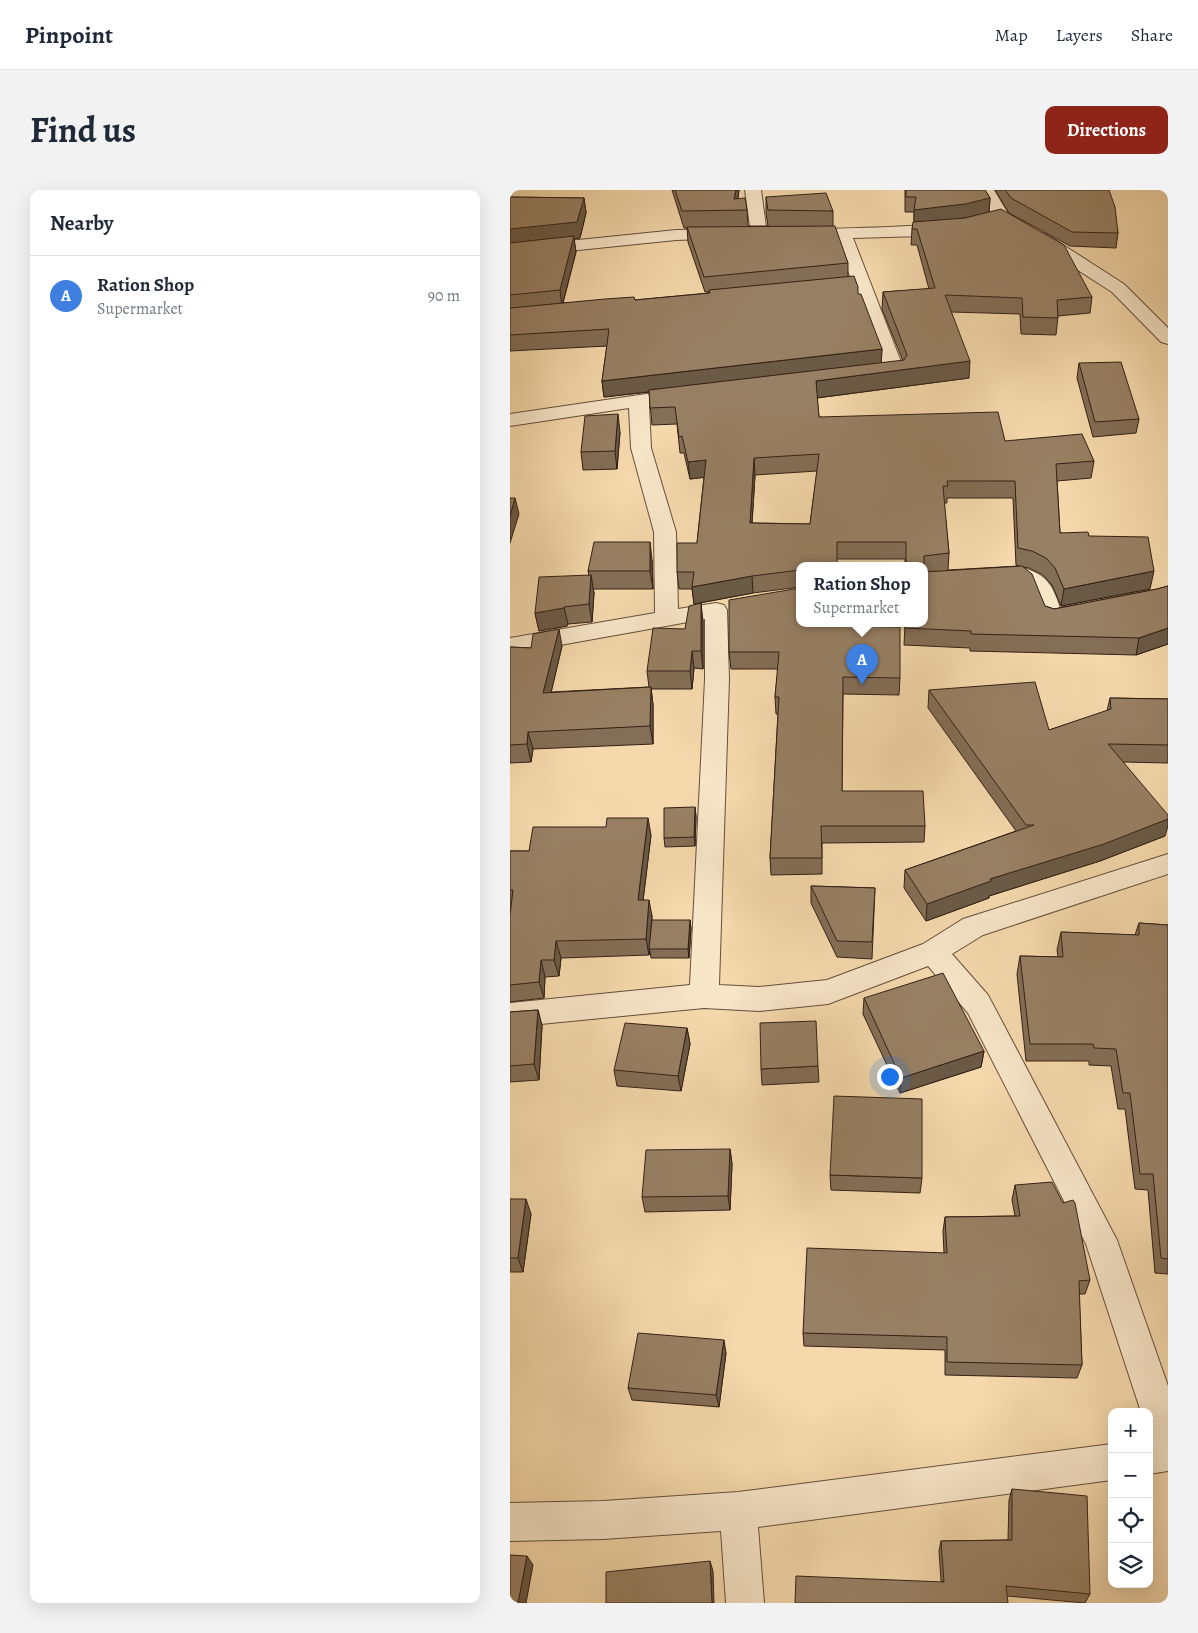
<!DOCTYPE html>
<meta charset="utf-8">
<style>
:root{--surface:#fff;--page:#f2f2f3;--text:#1f2937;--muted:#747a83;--line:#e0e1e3;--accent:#8f2418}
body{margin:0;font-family:Alegreya,serif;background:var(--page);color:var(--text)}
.controls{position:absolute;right:15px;bottom:15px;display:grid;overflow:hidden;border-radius:10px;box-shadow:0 5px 20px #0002}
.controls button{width:45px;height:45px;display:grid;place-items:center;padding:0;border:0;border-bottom:1px solid var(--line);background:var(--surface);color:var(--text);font:25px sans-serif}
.you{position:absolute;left:379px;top:886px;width:18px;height:18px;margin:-12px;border:4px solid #fff;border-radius:50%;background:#1a73e8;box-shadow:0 0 0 8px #1a73e833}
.badge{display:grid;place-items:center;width:32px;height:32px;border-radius:50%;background:var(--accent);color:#fff;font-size:16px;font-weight:700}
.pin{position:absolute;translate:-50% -41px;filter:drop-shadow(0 1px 2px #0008)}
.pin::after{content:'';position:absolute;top:26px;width:18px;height:15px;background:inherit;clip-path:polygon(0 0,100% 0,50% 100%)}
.popup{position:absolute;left:286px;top:372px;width:132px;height:65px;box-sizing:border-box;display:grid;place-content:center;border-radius:10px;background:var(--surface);filter:drop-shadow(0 1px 4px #0005);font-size:16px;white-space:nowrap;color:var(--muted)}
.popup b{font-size:19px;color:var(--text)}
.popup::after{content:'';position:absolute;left:50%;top:100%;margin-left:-10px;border:10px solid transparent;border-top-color:var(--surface)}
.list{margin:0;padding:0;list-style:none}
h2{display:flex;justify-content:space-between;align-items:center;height:65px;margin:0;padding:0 20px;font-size:21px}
h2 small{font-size:16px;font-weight:400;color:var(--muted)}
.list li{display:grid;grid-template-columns:32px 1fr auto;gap:15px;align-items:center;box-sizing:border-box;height:80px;padding:0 20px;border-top:1px solid var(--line)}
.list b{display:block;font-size:19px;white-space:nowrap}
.list p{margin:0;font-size:16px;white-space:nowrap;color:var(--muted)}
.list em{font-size:16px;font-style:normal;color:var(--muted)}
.icon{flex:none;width:28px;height:28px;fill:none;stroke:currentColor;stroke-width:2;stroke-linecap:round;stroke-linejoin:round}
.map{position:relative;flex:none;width:658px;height:1413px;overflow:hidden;border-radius:10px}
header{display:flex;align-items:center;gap:30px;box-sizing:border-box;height:70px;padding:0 25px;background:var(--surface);border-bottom:1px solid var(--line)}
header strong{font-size:24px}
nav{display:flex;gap:28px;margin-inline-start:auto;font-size:18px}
.intro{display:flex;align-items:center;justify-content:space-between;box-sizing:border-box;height:120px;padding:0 30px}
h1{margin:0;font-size:35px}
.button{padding:12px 22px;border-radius:10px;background:var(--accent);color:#fff;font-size:18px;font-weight:700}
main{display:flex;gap:30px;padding:0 30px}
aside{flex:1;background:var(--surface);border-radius:10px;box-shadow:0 5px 20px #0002}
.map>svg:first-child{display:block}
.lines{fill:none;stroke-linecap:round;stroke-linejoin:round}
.street-casing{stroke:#644e3b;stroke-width:2}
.street{fill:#f8e6c9;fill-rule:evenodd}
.wall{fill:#836e56;stroke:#332015;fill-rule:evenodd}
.shaded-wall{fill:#6a5a46;stroke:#332015}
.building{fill:#988064;stroke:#332015;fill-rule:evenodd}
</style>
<header>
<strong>Pinpoint</strong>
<nav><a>Map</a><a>Layers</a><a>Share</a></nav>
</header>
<div class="intro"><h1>Find us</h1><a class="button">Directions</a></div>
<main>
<aside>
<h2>Nearby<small></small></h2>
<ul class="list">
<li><span class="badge" style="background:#3f7fe0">A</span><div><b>Ration Shop</b><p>Supermarket</p></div><em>90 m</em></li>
</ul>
</aside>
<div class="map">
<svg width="658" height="1413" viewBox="0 0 658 1413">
<rect width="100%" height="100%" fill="#f5d9ac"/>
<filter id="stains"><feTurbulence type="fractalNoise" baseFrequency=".004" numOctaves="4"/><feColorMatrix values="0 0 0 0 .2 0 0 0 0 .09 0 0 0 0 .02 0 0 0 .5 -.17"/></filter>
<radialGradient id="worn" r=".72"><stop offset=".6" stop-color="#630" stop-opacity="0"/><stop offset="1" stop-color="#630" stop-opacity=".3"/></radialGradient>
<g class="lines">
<g class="street-casing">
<path id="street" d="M235,0H251L257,44L255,48H243L241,44Z
M468,0H484L500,27L498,31L453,42L413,46L343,48L395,182L392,186C380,189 364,191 352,188L349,184L352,180L374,177L326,49L309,48L307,44L309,40L315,39C371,37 427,38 482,24Z
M215,39L221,40L223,44L221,48L166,50L0,67V57L166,40Z
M530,43L536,44L614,94L658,138V154L651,152L602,102L524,52L522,48L524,44Z
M177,198L184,200L187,204L184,208L139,215L141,258L166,342L168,419L206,413L214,415L217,420L219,489L209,795L249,797L317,790L413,754L453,729L658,664V684L473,745L442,764L478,805L607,1050L658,1196V1281L639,1284V1222H631L576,1054L458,823L418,776L318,814L249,821L194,818L0,837V813L180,795L195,489V429L0,464V448L145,423L144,342L121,258L119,218L0,236V224Z
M510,377C536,384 542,393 550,418L568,415L576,417L579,422L576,427L542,434L534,432L521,400L510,391L414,398V384Z
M602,1254V1290L248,1337L254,1413H216L211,1341L93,1349L0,1351V1313L93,1311L228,1302Z"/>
</g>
<use href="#street" class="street"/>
</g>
<path class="wall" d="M162,0H229L228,8L237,20L238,36H258L256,23V7L323,21V36L338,73V86L348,104L372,159L371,173L393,171L372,119L373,102L419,99L407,55H401L402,39L404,32V22H395V0H475L480,8L479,22L582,107L580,123L548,126L546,145L511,144L510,124L441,122L459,188L307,208L309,227L495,251L584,271L581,288L547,291L550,343L579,346L640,399L551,416L542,395L533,385L519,378L513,377L535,416L544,419L647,399L658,396V454L626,465L460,461V458L394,455L395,434H414V376H395V369H327L290,376V397L243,403L184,414L182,399H169L167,382L187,353L194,287L180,289L174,263H170L167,234L142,235L139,202L94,207L92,191L97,156L0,161V7L74,8L76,23L70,48L64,49L66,62L53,113L125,110L199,103V102H195L178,52L177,38H174ZM307,281L300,334L242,333L245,285ZM437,308H503L506,375L509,376L438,380L439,363L434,313H437Z
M485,0H599L608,43L606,58L560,56L499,23Z
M569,173L629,229L626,243L583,247L567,188Z
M110,242L107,279L73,280L71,262Z
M142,370L143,399H83L84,403L82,432L58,434L57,436L29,441L25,423L79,385L78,381Z
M193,431V479L184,478L182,499H141L143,515V554L23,559L21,572L0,573V457L21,458L52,456L41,502L139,497L137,481L175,439Z
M329,436L390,488L389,505L333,504L332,601L415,636L414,652L312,653V684L261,685L260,668L268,524H266L265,507L268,479H221L219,462Z
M419,500L539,540L597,521L600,508L658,509V573L613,572L655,646L590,671L479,706V708L416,731L394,698L395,680L506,641L418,518Z
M185,617L186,627L185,656L155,657L154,648Z
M141,645L133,710L142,726L141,745L180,730L181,739L179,768H141L140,761L139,765L51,768L49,786L35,787L34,808L0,812V725L1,717H0V661H19Z
M301,696L365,698L362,769L327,767L301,713Z
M629,733L658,735V1084L645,1083L638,1000L625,999L615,919H608L601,876L579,875V871H516L507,784L510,766L548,767L547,760L551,742L625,745Z
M354,808L474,861L471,877L390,903L353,824Z
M28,820L32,836L29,890L0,892V822Z
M177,838L180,854L171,901L107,896L104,880Z
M308,876L309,892L252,895L251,879Z
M220,959L222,974L220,1020L135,1022L132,1007Z
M320,985L412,988L410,1003L321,1000Z
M505,995L580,1090L575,1104H569L572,1175L567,1188L435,1185V1160L294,1156L293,1143L434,1063L433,1041L435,1027L505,1026L502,1010Z
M0,1009L21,1024L13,1082H0Z
M216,1163L209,1217L122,1210L118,1198Z
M502,1299L580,1404L575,1413L497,1406L431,1391L429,1361L431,1351L498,1350L499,1310Z"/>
<path class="shaded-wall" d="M226,0H229L226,21L224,9Z
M74,8L76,23L70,48L64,49L66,62L52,116L50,100L0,56V39Z
M480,8L479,23L454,28L404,35V20Z
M372,159L371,175L94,207L92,191Z
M460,171L459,188L306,208V191Z
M108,224L110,242L107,279L105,261Z
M244,268L245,285L241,350L240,333Z
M196,270L198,287L180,289L178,272Z
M5,308L9,324L0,353V326Z
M140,352L142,370L143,399L140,381Z
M644,381L640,399L551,416L554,399Z
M81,385L84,403L82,432L79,414Z
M242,386L243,403L184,414L182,397Z
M191,413L193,431V479L191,461Z
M54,417L58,434L57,436L29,441L25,423Z
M658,438V454L626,465L629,448Z
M49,439L52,456L37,520L33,503Z
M182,461L184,478L182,499L180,481Z
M141,497L143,515V554L140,536Z
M18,542L23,559L21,572L17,554Z
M185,617L186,627L185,656L184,647Z
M138,628L141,645L131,727L128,710Z
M658,629V636L655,646L590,671L479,706V708L416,731L417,714L480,689Z
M139,710L142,726L139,765L136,749Z
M180,730L181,739L179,768L178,759Z
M46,751L51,768L49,786L44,770Z
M31,770L35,787L34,808L29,792Z
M28,820L32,836L29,890L24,874Z
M177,838L180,854L171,901L168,886Z
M474,861L471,877L390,903L391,888Z
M220,959L222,974L220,1020L218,1006Z
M16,1009L21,1024L13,1082L8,1068Z
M214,1150L216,1163L209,1217L206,1205Z
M17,1366L23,1375L16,1413H8Z
M200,1371L203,1381L204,1413H202Z"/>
<path class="building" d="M165,0H226L224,9L235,8L237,20L172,21Z
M396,0H475L480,8L455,14L404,20L406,7H396Z
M495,0H599L605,17L608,43L562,42L501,8Z
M316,3L323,21L258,20L256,7Z
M0,7L74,8L67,32L0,39Z
M491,19L554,55L582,107L547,110L548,128L513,127L512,108L435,105L460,171L306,191L309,227L488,222L495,251L572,244L584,271L546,274L550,343L578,342L579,346L638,347L644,381L554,399L545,378L536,368L522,361L508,358L505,291H437L438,296H433L439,363L414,366V376H396V352H327V376H290V380L242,386L182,397L184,382H167V353H187L196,270L178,272L172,246L169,247L165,217L140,218L139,200L394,170L397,165L373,102L425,98L407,39H402L403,32L455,28ZM309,264L300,334L240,333L244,268Z
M325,36L338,73L194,87L177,37Z
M64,46L50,100L0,105V53Z
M344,86L348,97V104H351L372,159L92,191L99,139L0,145V118L95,109L124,107L125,110L200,103L199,100Z
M611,172L629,229L585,232L569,173Z
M108,224L105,261L71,262L75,226Z
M0,308H5L0,326Z
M84,352H140V381H78Z
M512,376L522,384L535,416L544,419L647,399L658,396V438L629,448L461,444V441L395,438V434H414V382Z
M81,385L79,414L54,417V418L25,423L29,387Z
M290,398V434H329V436L390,437V488L333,487L332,601H413L415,636H311L312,668H260L269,507H265L269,462H219V410Z
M191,413V461H182L180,481H137L143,438L175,439L179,416Z
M49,439L33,503L141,497L140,536L18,542L17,554L0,555V457L21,458L23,444Z
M525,492L539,540L601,519L600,508L658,509V555L598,554L658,625V629L594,654L480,689L481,691L417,714L395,680L524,635H516L419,500Z
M185,617L184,647L154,648V618Z
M97,628H138L128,710H139L136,749L46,751L44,770H31L29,792L0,795V725L3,700H0V661H19L23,637H96Z
M301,696L365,698L362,752L327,751Z
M142,730H180L178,759H139Z
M629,733L658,735V1069L651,1068L643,984H630L620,903H613L606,859L584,858L583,854H520L510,766L553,767L551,742L629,745Z
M433,783L474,861L391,888L354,808Z
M28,820L24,874L0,876V822Z
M306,831L308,876L251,879L250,833Z
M115,833L177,838L168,886L104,880Z
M324,906L412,909V988L320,985Z
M220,959L218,1006L132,1007L136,960Z
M542,992L553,1013L563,1010L565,1013L580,1090L569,1091L572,1175L437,1172V1147L293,1143L297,1058L437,1063L435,1027L510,1026L505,995Z
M0,1009H16L8,1068H0Z
M128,1143L214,1150L206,1205L118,1198Z
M502,1299L577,1306L580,1404L496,1396L498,1413H285L286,1386L434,1392L431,1351L502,1350Z
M0,1365L17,1366L8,1413H0Z
M200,1371L202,1413H96V1382Z"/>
<rect width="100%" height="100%" filter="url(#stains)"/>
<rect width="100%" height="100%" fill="url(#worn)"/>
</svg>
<div class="controls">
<button>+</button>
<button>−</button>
<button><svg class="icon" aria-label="locate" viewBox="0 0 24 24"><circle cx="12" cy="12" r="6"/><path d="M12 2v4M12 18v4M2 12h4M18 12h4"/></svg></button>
<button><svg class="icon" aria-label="layers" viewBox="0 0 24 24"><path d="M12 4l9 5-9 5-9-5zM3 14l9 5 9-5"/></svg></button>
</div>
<div class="you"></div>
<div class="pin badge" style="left:352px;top:495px;background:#3f7fe0">A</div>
<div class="popup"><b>Ration Shop</b>Supermarket</div>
</div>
</main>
